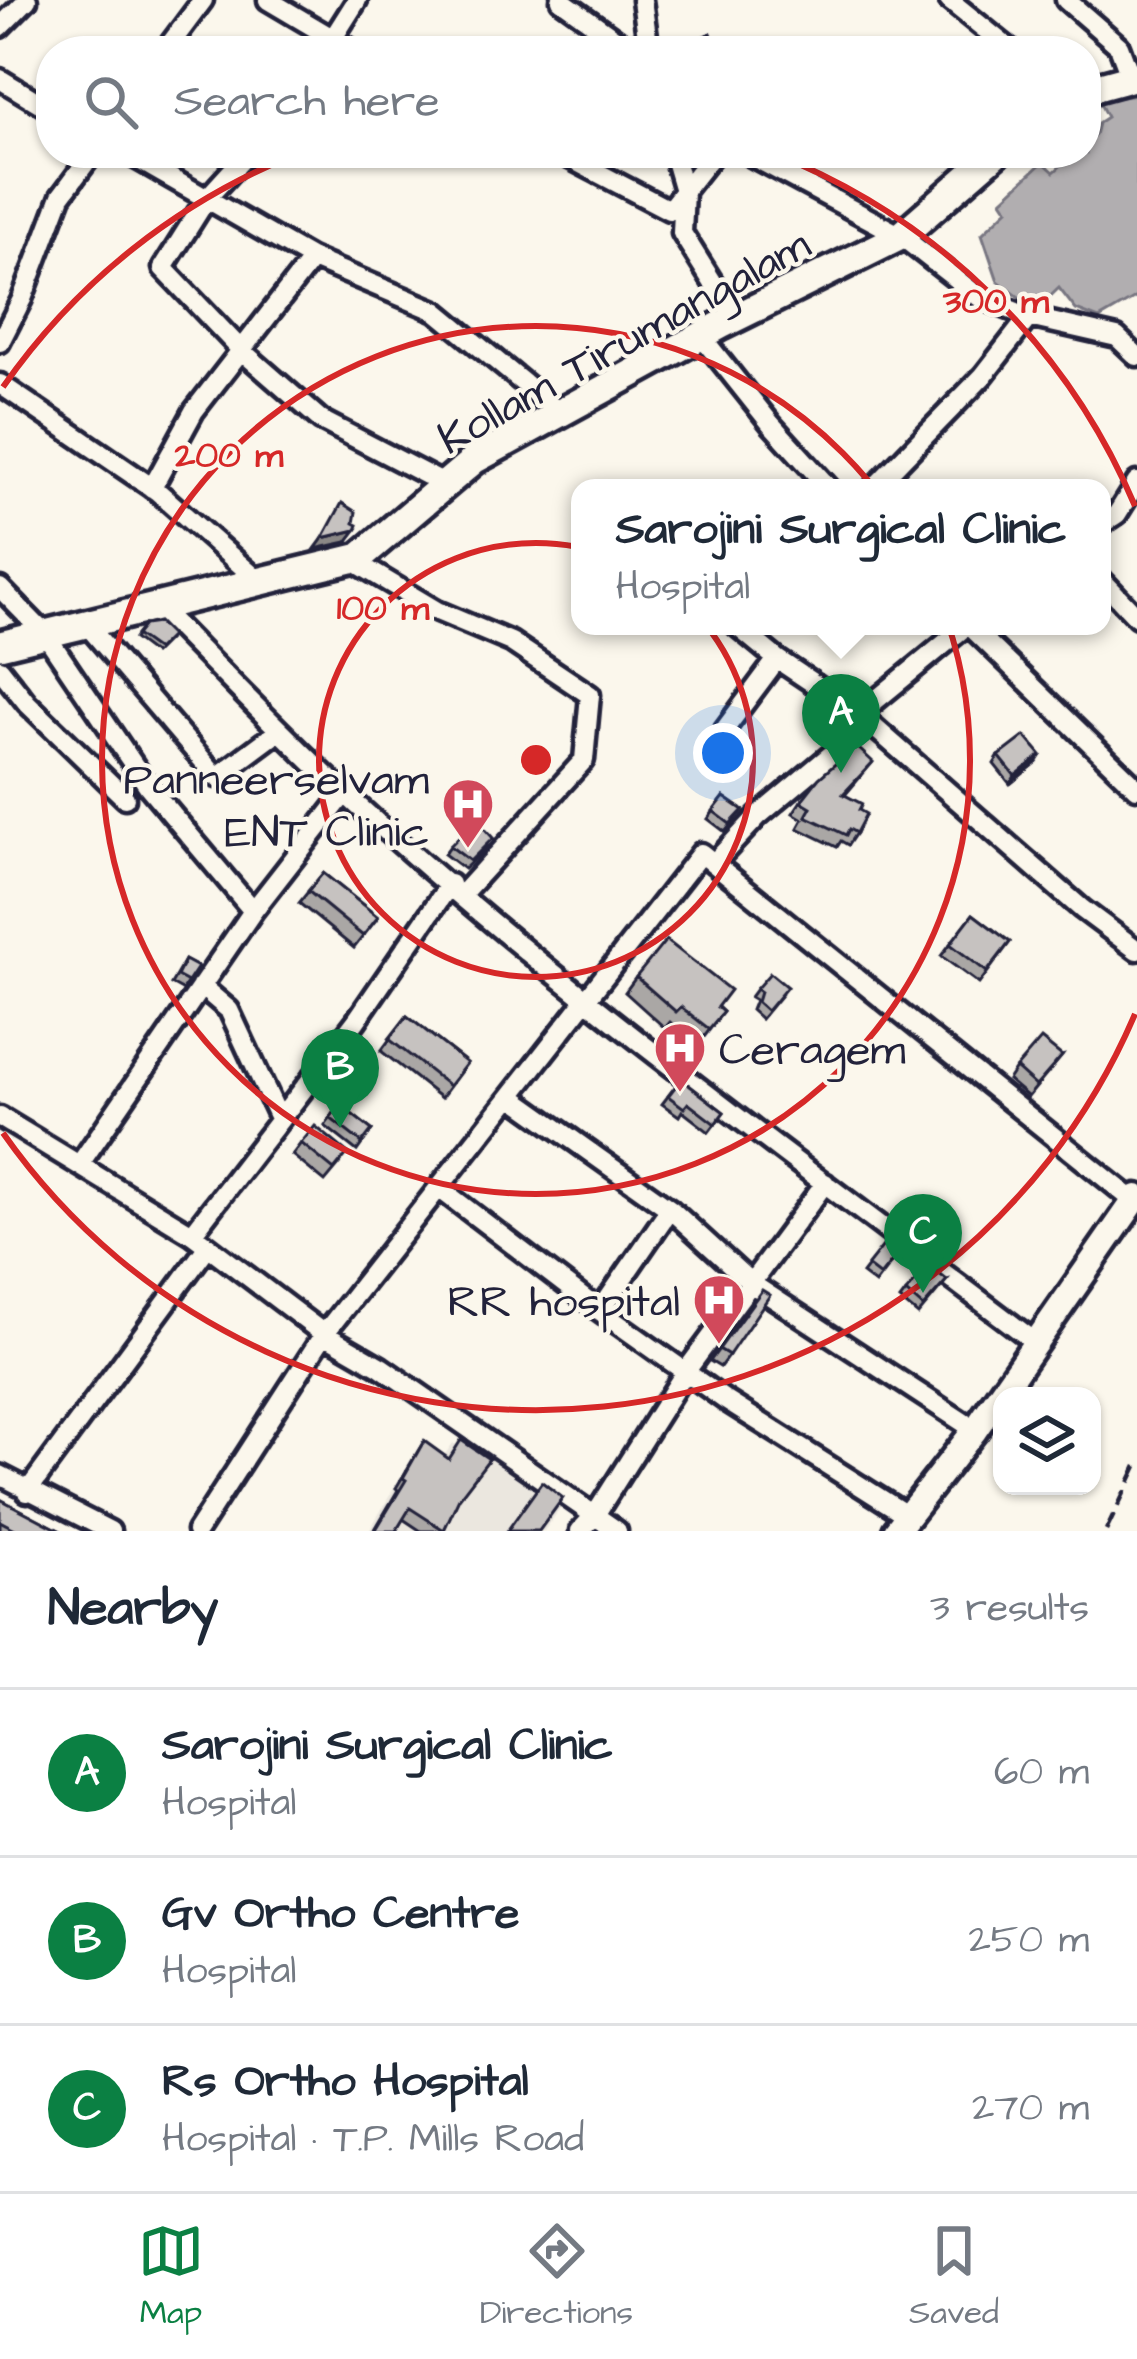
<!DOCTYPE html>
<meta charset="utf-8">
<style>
:root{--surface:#fff;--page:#f2f2f3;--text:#1f2937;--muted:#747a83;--line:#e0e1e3;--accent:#0b8043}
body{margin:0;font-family:"Architects Daughter",sans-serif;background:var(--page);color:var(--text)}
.controls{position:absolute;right:36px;bottom:36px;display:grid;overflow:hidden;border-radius:24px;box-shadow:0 3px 9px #0004}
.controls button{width:108px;height:108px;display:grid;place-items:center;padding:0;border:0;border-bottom:3px solid var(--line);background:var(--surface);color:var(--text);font:60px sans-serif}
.you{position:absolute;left:723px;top:753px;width:42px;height:42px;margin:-30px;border:9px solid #fff;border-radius:50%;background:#1a73e8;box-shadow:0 0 0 18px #1a73e833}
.badge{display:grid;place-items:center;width:78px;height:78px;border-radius:50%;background:var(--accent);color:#fff;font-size:39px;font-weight:700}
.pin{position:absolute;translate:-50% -99px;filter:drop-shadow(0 3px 6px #0008)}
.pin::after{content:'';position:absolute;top:63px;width:42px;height:36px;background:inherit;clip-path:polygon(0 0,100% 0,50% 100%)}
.popup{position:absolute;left:571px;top:479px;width:540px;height:156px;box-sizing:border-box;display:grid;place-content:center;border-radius:24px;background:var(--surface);filter:drop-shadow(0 3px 9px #0005);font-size:39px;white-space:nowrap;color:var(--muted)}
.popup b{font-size:45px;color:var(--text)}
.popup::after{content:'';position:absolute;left:50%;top:100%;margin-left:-24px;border:24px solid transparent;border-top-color:var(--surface)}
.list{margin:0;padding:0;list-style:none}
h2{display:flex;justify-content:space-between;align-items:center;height:156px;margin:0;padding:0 48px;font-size:51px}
h2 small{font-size:39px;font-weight:400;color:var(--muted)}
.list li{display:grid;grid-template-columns:78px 1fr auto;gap:36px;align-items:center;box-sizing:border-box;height:168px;padding:0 48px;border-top:3px solid var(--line)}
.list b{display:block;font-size:45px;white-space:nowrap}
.list p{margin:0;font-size:39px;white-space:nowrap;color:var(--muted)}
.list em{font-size:39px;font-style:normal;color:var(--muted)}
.icon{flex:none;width:66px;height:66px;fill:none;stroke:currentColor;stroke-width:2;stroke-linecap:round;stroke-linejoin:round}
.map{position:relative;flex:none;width:1137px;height:1531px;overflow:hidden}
.search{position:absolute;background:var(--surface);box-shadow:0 3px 9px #0004;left:36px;right:36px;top:36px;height:132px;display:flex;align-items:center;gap:30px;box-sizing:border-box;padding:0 42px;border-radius:48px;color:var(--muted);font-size:45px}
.sheet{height:660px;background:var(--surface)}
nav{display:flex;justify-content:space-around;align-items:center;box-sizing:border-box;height:168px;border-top:3px solid var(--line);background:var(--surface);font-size:33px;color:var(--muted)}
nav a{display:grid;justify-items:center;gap:6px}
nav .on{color:var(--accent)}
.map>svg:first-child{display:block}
.built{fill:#ebe7df}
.water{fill:#b1aeb0;stroke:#787681;stroke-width:3}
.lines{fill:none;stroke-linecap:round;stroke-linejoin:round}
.minor-casing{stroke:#22223b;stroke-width:27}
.major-casing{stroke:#22223b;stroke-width:33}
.highway-casing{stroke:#22223b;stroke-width:36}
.minor{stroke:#fbf7ec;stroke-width:18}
.major{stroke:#fbf7ec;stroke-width:24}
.highway{stroke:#fbf7ec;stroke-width:27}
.rail{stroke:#22223b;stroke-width:4.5;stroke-dasharray:18 9;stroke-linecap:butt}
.wall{fill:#aaa7a5;stroke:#22223b;stroke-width:3}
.shaded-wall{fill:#8b8886;stroke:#22223b;stroke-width:3}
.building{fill:#c6c2c0;stroke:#22223b;stroke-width:3}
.ring{fill:none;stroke:#d62828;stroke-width:6}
.labels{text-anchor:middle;stroke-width:9;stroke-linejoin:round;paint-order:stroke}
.street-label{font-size:45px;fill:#22223b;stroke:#fbf7ec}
.poi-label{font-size:45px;fill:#22223b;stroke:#fbf7ec;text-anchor:end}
.centre{fill:#d62828;stroke:#fbf7ec;stroke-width:6}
.ring-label{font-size:36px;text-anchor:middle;font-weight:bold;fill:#d62828;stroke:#fbf7ec;stroke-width:9;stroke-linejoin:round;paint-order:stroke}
</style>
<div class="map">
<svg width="1137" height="1531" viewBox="0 0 1137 1531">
<rect width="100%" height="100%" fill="#fbf7ec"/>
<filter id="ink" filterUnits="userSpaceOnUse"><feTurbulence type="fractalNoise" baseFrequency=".00833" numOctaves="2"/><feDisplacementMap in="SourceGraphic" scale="24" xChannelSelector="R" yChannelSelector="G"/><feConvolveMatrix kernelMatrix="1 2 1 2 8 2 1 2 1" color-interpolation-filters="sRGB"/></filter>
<g filter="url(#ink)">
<path class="built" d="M453,1443L485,1464L492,1454L563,1505L544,1531H369L418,1447L441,1460Z"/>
<path class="water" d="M1137,95V297L1099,319L1076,310L1059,288L1036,310L998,281L982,234L1008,209L1002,200L1043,162L1054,172L1075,153H1086V143L1095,135L1098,123L1107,117L1098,100Z"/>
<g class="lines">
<g class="minor-casing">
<path id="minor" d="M268,0L354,51
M561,0L632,51
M642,0L649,51
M949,0L1012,51
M1066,0L1119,46L1131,78
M0,27L27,0
M328,46L357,0
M165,51L203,0
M0,79L51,110
M127,153L312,259L194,411L152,488
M248,153L207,198L163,268L243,352L321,420L446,485
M560,153L669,210L714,153
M673,153L684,191L682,233L735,318
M746,153L901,236L979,297L1029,317L1117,337L1137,356
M308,257L436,311L560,413
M701,336L771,424L829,488
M0,342L22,299L61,196L93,153
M0,384L157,491L261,583
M874,488L983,376L1029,317
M1102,524L1117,514L1137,482
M350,559L437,611L511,642L590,695L584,760L461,895
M1102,580L1137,617
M0,588L46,635L148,786L253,911
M160,609C220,670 279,732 341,790C558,991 800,1163 1035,1342
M88,626L217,777L279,731
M737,626L777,659L859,714
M966,626L859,714L1082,909L1137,950
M970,626L1137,788
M0,669L27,703L125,798
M716,741L777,659
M714,863L758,816L869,723
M201,986L229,1010L279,1118
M0,1117L192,1234L324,1334L381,1367L617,1531
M79,1165L253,911L345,793
M439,1188L600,1311L670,1209L511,1096
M670,1209L752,1284L975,1430
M192,1234L356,1021L450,884
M600,1311L725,1400L908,1516
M0,1475L110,1531
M27,1492L208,1246
M197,1531L324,1334L701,853L1134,1201
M580,1531L595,1515L686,1371L825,1183"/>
</g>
<g class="major-casing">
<path id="major" d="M896,1531L975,1430L1137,1197"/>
</g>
<g class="highway-casing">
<path id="highway" d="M1086,90L1137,76
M0,645L360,557L474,460L721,325L901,236L996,153"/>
</g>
<use href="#minor" class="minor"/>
<use href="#major" class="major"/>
<use href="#highway" class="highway"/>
<path class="rail" d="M1106,1531L1137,1466"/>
</g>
<path class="wall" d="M144,625L168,640L154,654L134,639Z
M999,756L1036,763L1010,784L994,764Z
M873,762L845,795L859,810L856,833L848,845L841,841L837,847L798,828L803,819L793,813L801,801Z
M724,797L743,810L725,832L708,819Z
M450,846H488L464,869L444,854Z
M323,873L378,917L354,948L299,903Z
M973,914L1010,942L979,984L941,956Z
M185,960L198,967L182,990L171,984Z
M636,977L718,1007L723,1012L698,1045L670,1022L665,1028L625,992Z
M756,989L781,995L761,1019L751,1010L755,1000L750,997Z
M407,1016L467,1063L441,1098L381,1051Z
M1062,1056L1028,1097L1008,1080L1016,1068Z
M681,1079L724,1112L709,1132L682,1111L679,1116L662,1104Z
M340,1105L372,1130L357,1151L325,1126Z
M301,1143L340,1164L325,1182L292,1155Z
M890,1237L903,1247L875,1284L862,1274Z
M947,1280L918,1315L900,1300L906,1292Z
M719,1349L729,1355L720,1367L710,1361Z
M424,1441L457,1501L443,1531H421L403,1519L396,1531H374L398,1490L396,1488Z
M0,1499L61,1531H0Z"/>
<path class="shaded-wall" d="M356,530L347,542L315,549L323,538Z
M1041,755L1036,763L1010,784L1015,776Z"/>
<path class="building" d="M711,33L717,47L709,51H703L697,39Z
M342,503L356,512L354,523L358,525L356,530L323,538Z
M158,623L171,636L157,650L136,635L144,625Z
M1025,736L1041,755L1015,776L999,756Z
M856,746L873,762L843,794L862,804L859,810L866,814L856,833L849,829L846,835L806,816L811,807L801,801L819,778Z
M724,797L743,810L730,824L713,811Z
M476,819L493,838L470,861L450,846Z
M323,873L378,917L363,936L308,891Z
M973,914L1010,942L987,972L950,944Z
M666,940L730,990L717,1007L723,1012L709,1029L681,1007L676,1012L636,977Z
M185,960L198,967L188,982L177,976Z
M770,973L787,987L767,1011L757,1002L760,992L756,989Z
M407,1016L467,1063L449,1086L389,1039Z
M1041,1039L1062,1056L1036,1086L1016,1068Z
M681,1079L724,1112L715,1124L688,1103L684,1108L668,1096Z
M340,1105L372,1130L362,1143L330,1118Z
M315,1126L348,1153L334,1170L301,1143Z
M890,1237L903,1247L880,1276L867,1266Z
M929,1266L947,1280L923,1307L906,1292Z
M762,1290L770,1295L729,1355L719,1349Z
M461,1440L489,1459L459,1498L444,1530L410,1508L396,1531H375L406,1480L403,1478L424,1441L449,1459Z
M542,1482L563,1498L539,1531H507Z
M0,1499L61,1531H19L0,1521Z"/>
</g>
<g class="ring">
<circle cx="536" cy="760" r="217"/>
<circle cx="536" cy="760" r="434"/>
<path d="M1135 1014A651 651 0 0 1 3 1133M3 387A651 651 0 0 1 297 154M775 154A651 651 0 0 1 1135 506"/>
</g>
<defs>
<g id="hospital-pin" transform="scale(2.7)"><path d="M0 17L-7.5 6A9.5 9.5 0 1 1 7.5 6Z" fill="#d1495b" stroke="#fbf7ec"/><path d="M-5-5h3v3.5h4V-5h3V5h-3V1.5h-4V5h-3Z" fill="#fff"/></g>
</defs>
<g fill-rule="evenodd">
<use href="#hospital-pin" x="468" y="804"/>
<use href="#hospital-pin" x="680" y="1048"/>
<use href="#hospital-pin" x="719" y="1300"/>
</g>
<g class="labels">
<g class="street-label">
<text transform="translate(623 340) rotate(-29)" y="16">Kollam Tirumangalam</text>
</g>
<g class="poi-label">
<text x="429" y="794">Panneerselvam<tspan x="429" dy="52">ENT Clinic</tspan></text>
<text x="719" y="1064" text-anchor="start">Ceragem</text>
<text x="680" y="1316">RR hospital</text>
</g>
</g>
<circle cx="536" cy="760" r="18" class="centre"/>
<g class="ring-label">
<text x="996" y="312">300 m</text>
<text x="229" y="466">200 m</text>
<text x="383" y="619">100 m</text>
</g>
</svg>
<div class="controls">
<button><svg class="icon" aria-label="layers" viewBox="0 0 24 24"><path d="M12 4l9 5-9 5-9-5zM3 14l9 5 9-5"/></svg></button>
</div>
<div class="you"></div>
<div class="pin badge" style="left:841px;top:773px">A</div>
<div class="popup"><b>Sarojini Surgical Clinic</b>Hospital</div>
<div class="pin badge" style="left:340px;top:1128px">B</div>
<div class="pin badge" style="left:923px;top:1293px">C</div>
<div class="search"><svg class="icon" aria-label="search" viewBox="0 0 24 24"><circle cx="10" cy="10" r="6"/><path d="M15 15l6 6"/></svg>Search here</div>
</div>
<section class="sheet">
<h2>Nearby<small>3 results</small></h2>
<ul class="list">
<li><span class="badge">A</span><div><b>Sarojini Surgical Clinic</b><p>Hospital</p></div><em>60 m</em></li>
<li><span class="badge">B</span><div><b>Gv Ortho Centre</b><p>Hospital</p></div><em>250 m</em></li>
<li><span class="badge">C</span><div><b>Rs Ortho Hospital</b><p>Hospital · T.P. Mills Road</p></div><em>270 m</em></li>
</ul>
</section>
<nav>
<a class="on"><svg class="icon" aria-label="map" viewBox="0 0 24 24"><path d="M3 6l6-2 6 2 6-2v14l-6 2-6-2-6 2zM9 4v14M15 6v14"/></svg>Map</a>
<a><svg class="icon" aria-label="directions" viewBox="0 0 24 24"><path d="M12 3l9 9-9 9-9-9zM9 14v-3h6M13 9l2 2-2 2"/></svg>Directions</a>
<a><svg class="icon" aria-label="saved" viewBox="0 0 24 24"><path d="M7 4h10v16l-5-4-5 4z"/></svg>Saved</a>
</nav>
